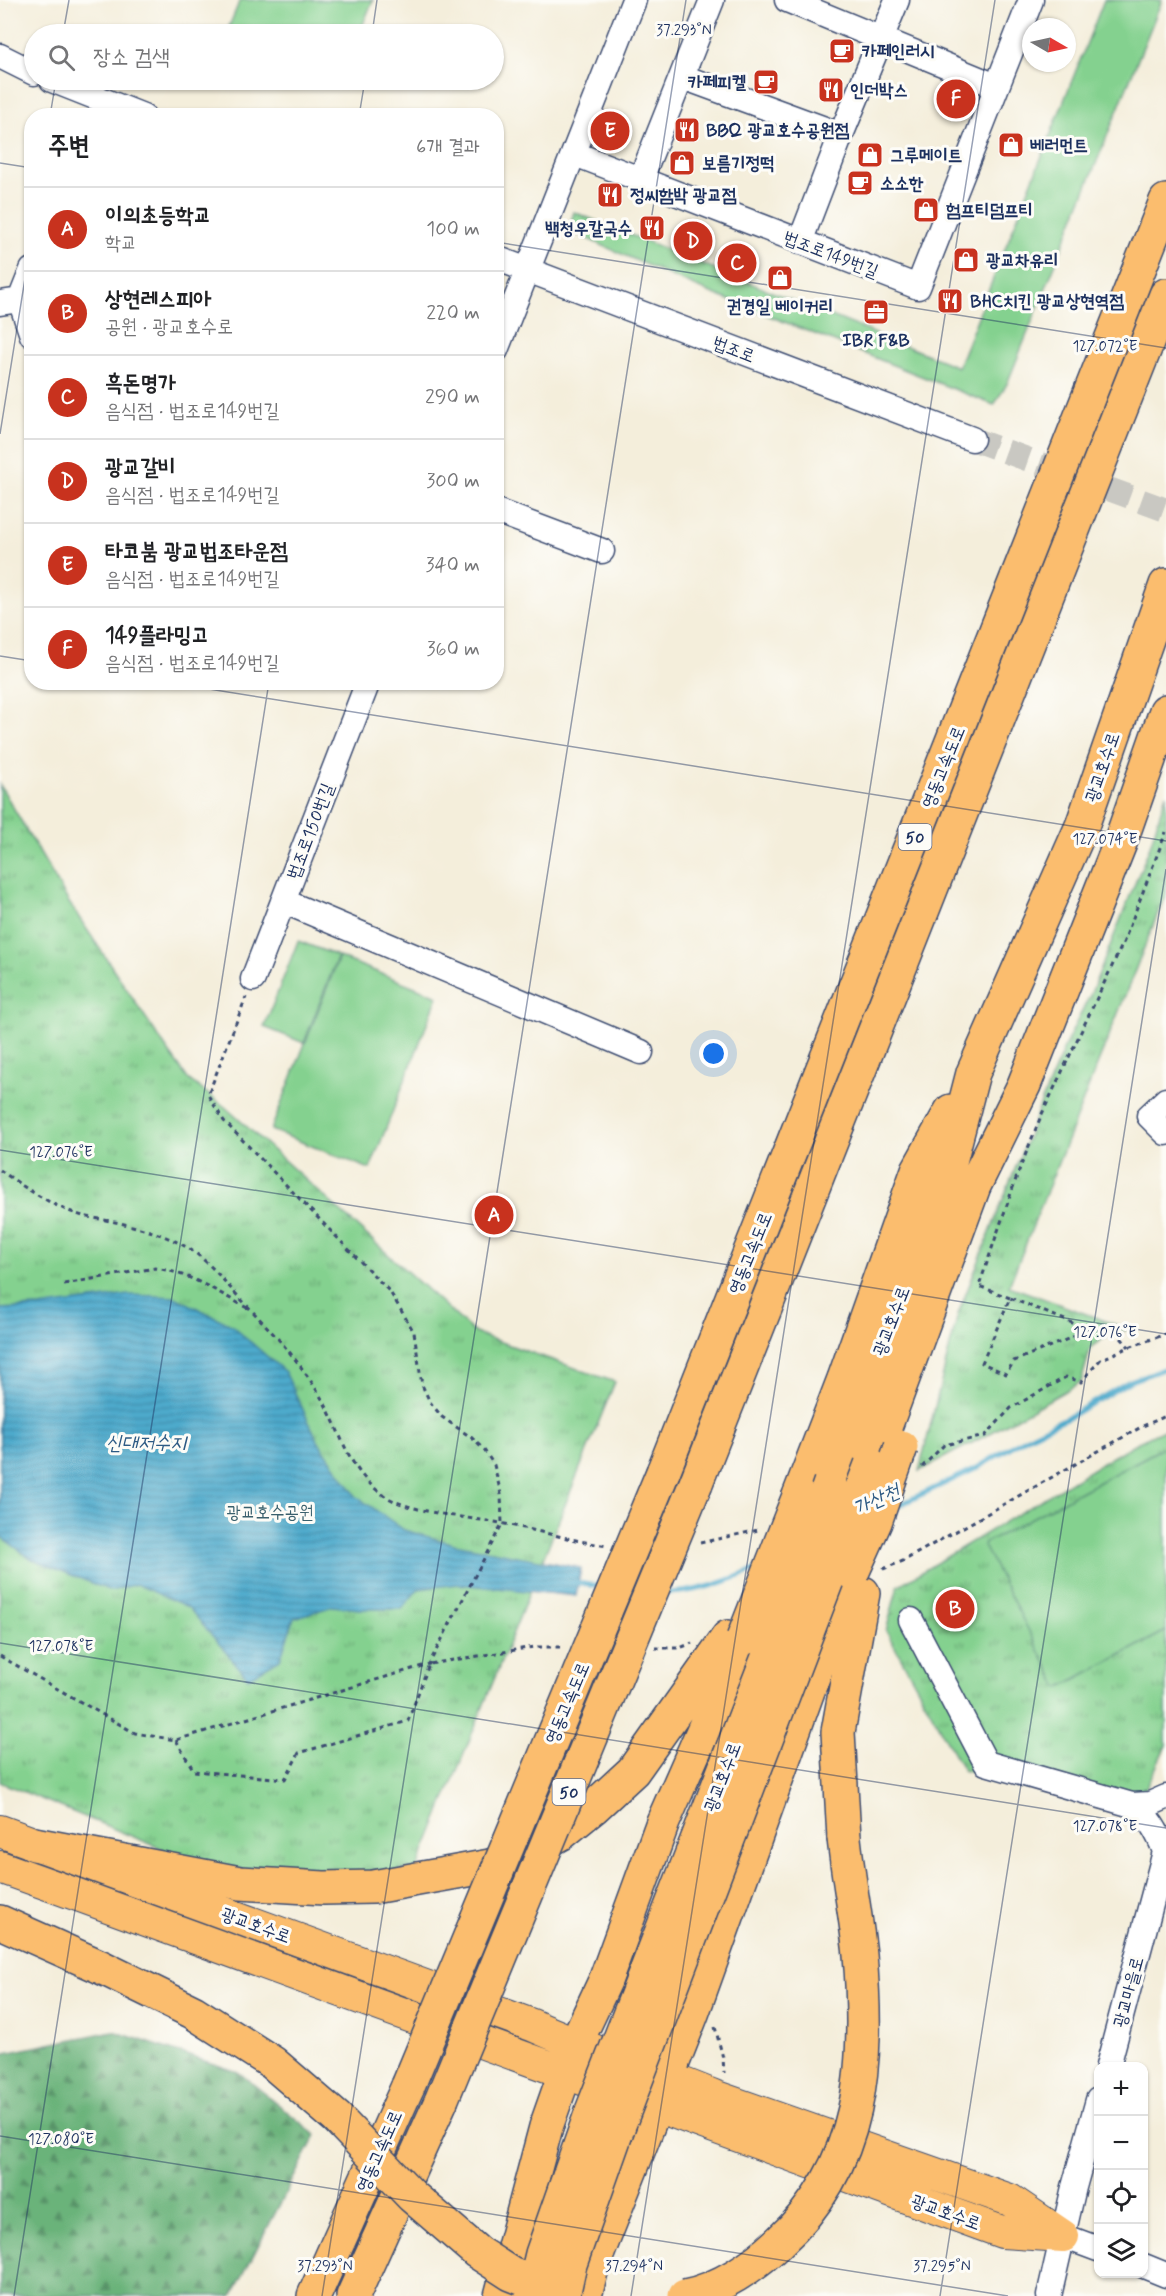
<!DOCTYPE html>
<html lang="ko">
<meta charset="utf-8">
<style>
:root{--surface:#fff;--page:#f2f2f2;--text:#202124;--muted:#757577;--line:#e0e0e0;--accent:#c8321e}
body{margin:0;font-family:Mynerve,"Poor Story",sans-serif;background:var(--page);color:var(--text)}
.controls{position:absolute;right:18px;bottom:18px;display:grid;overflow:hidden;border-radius:12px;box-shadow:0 2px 4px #0004}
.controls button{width:54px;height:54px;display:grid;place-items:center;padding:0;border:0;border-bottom:2px solid var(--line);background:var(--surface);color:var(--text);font:30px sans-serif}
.compass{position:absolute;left:1022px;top:18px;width:54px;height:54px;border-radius:50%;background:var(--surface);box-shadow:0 2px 4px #0004;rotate:99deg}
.you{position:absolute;left:714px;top:1054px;width:21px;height:21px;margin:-15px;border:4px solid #fff;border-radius:50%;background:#1a73e8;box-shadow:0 0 0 9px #1a73e833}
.badge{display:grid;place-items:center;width:39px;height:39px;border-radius:50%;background:var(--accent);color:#fff;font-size:20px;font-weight:700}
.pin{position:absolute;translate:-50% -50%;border:3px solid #fff;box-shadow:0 2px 6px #0006}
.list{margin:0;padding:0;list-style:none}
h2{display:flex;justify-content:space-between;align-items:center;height:78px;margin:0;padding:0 24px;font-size:26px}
h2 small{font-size:20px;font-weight:400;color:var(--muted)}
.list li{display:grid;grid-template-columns:39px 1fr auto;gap:18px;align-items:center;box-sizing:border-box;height:84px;padding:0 24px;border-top:2px solid var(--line)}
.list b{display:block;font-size:22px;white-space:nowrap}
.list p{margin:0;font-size:20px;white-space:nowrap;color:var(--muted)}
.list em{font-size:20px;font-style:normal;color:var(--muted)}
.icon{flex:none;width:33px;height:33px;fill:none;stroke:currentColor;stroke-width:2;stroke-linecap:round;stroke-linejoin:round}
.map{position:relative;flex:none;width:1166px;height:2296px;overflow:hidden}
.search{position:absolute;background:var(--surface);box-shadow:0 2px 4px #0004;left:24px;top:24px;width:480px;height:66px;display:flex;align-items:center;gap:15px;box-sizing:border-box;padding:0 21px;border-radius:33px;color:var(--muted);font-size:22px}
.panel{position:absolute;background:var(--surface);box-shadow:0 2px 4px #0004;left:24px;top:108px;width:480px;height:582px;border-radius:24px}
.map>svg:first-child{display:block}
.green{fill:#84d18f;stroke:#508076;stroke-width:1.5}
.forest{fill:url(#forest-firs);stroke:#43716c;stroke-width:1.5}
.park{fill:url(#park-tufts);stroke:#508076;stroke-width:1.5}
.water{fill:url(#water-rules);stroke:#346c95;stroke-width:1.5}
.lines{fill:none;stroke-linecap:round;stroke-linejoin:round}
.stream{stroke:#4eaacc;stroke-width:5}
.minor-tunnel{stroke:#c9c8c2;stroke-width:24;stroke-dasharray:24 12;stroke-linecap:butt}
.minor-casing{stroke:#3c4c71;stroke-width:27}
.major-casing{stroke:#3c4c71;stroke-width:34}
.highway-casing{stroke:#3c4c71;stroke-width:36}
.path{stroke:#3c4c71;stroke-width:3;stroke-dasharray:4.5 4.5;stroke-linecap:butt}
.minor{stroke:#fff;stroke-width:24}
.major{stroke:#fbbd6e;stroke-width:32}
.highway{stroke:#fbbd6e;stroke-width:33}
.highway-bridge-casing{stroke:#3c4c71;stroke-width:36;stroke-linecap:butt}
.highway-bridge{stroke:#fbbd6e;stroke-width:33}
.ticks{fill:none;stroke:#1b2f5e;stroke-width:1.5;stroke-opacity:0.45}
.labels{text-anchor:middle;stroke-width:6;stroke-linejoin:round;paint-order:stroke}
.shield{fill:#fdfcf7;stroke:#5f6c8c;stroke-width:1.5}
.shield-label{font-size:16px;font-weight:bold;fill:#1b2f5e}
.poi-label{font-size:18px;font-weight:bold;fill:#1b2f5e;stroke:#fdfcf7;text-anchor:start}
.street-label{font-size:18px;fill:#1b2f5e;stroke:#fdfcf7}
.park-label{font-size:18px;fill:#3a606d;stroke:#fdfcf7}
.water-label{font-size:20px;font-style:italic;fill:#2d5a84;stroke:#fdfcf7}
.ticks-label{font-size:15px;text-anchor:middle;fill:#1b2f5e;stroke:#fdfcf7;stroke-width:6;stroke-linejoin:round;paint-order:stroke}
</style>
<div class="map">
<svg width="1166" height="2296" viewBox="0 0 1166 2296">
<defs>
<pattern id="forest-firs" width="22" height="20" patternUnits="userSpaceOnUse" patternTransform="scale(1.5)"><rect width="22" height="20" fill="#6bb37a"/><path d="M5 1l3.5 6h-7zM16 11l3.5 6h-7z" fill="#579267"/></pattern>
<pattern id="park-tufts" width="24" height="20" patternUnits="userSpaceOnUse" patternTransform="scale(1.5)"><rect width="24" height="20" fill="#84d18f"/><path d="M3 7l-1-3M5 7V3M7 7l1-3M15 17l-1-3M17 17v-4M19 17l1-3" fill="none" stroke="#6baa78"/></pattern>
<pattern id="water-rules" width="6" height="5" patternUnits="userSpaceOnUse" patternTransform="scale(1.5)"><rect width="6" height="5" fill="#4eaacc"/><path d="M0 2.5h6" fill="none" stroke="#408ba9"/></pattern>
</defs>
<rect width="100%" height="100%" fill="#fdfcf7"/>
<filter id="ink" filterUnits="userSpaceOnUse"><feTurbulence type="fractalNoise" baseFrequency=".0167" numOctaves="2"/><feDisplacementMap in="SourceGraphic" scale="12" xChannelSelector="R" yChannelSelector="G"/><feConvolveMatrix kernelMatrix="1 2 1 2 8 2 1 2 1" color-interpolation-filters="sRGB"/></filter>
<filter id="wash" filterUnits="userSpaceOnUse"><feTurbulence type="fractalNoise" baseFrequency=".008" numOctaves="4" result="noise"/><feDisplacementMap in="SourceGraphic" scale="24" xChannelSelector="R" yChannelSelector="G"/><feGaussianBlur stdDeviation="1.35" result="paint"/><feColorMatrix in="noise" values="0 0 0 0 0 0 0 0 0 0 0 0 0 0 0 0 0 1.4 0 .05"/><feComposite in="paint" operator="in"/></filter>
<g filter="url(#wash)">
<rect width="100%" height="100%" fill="#f4eedb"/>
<path class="green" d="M240,0H373L359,34H226Z
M1104,0H1162L1007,384L994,405L701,289L574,233L571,221L574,212L958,367Z
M298,941L338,956L304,1043L264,1027Z
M339,957L438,996L370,1169L271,1130Z
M1166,1446V1631L1059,1688L982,1544Z"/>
<path class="forest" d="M113,2031L238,2072L316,2135L232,2296H0V2054Z"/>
<path class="park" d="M0,785L68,901L166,1048L188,1079L224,1106L475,1333L615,1382L417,1869L333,1878L262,1874L187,1859L0,1782Z
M1166,794V893L1009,1286L1130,1330L1115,1331L1091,1347L1081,1382L985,1436L919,1471L958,1314L1039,1108L1067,1041L1091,993L1150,846Z
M1166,1429V1446L983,1544L1059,1688L1166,1631V1745L1144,1792L1129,1811L963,1770L886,1631L898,1586L1134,1444Z"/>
<path class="water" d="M129,1295L175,1297L231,1325L285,1372L318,1441L356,1496L404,1530L454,1544L581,1568L576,1596L458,1584L418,1589L402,1609H360L333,1606L294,1618L280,1659L248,1678L188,1607L136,1584L111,1591L32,1559L0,1536V1309L40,1307Z"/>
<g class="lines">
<path class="stream" d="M893,1508L977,1468L1027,1437L1074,1414L1130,1381L1166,1368
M578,1583L604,1587
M664,1593C698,1593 728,1581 759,1568"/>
</g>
</g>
<g filter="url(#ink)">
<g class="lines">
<path class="minor-tunnel" d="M972,439L1166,510"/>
<g class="minor-casing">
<path id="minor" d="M787,0L996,86
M0,56L34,73
M683,77L841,135
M52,80L143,116
M575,154L918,287L1031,0
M640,181L712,0
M800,242L841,135L897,0
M496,258L972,439
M20,300L32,335
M0,303L20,300L32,270
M496,350L634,0
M496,511L602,551
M283,901L641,1052
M253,979L368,682
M1166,1100L1149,1116L1166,1133
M911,1620L986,1763L1132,1805L1150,1804L1166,1797
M1132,1805C1150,1818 1157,1831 1165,1851
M1108,2066L1166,1848
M1063,2236L1098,2249
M1144,2266L1166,2275
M1049,2296L1074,2187L1098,2100"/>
</g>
<g class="major-casing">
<path id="major" d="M0,1831L532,2025C592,2052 654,2071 714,2096L1010,2200L1063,2236
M0,1867C335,1987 669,2110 1002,2232L1063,2236"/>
</g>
<g class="highway-casing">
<path id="highway" d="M871,1465L974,1186L1024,1085L1120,843L1166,711
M663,1472L1166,201
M696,1483L1166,295
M830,1483L946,1177L973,1073L1082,826L1166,585
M799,1496L844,1379L918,1170L951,1111
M844,1838L838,1732L863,1593
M34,1844L240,1883L324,1888L373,1887L490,1866L521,1856L562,1833L594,1807L633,1771L728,1637
M0,1922L101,1967
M314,2296L408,2086
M353,2296L441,2101
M501,2296L546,2127L565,2073L575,2045L605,1981L663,1822L743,1640
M585,2296L592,2268L692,2014L842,1596"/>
</g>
<path class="path" d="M0,1170C25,1188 53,1207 83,1216C92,1218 101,1219 110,1221C140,1227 173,1236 198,1255C212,1266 224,1281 236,1294C270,1330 297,1356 322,1399C343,1434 346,1468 382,1494C408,1513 467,1517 500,1523C536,1530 570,1540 607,1546
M64,1284L155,1268C190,1273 219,1293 249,1309
M1010,1298L979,1286L1018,1173L1041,1116L1124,941L1166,832
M1090,1330L1010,1298L982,1363L1006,1374L1014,1361L1090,1330L1115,1331L1129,1347
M922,1467L944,1445L985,1436L1011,1408L1066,1377L1081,1382L1100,1360L1129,1347L1166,1334
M700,1543L758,1530
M883,1569L903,1561L1143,1426L1166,1416
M655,1648H680L692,1643
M0,1656L135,1733L176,1740L429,1664L502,1524L501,1494L494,1465L484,1450L472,1438L442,1417L430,1402L422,1385L414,1332L390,1292L224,1121L208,1095L246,997
M176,1740L194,1771L285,1779L299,1753L408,1721L429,1664L534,1647H564
M715,2027L723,2058L724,2073"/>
<use href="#minor" class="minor"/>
<use href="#major" class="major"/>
<use href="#highway" class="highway"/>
<g class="highway-bridge-casing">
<path id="highway-bridge" d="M852,1573L875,1522L901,1447
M743,1639L799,1496
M101,1967L193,2012L273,2063L337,2118L412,2196L477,2252L511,2274L554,2291
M408,2086L663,1472
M441,2101L696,1483
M532,2296L542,2254L592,2111L774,1642L830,1483
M563,2296L570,2264L620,2122L871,1465
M685,2296C720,2289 754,2266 779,2242C864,2165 869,2062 860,1955C856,1916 848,1877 844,1838"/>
</g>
<use href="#highway-bridge" class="highway-bridge"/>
</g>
</g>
<path class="ticks" d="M63,34L69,0M372,34L377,0M50,116L56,80M359,116L365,80M0,163L32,168M496,242L1166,348M0,434L32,235M0,656L32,661M165,682L1166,841M0,1150L1166,1334M0,1643L1166,1828M0,2136L1008,2296M14,2296L269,682M322,2296L686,0M631,2296L995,0M940,2296L1166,869"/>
<defs>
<g id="cafe-square" transform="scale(1.35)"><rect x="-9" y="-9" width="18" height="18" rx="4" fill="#c8321e" stroke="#fdfcf7"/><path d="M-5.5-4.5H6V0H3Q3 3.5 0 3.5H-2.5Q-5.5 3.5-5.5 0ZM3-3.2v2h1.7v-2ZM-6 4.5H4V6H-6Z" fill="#fff"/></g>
<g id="restaurant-square" transform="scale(1.35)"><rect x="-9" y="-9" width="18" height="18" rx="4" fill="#c8321e" stroke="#fdfcf7"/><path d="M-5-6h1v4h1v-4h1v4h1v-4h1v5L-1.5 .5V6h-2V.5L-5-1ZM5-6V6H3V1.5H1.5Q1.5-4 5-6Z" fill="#fff"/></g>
<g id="shop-square" transform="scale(1.35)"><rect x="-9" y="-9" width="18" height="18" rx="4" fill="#c8321e" stroke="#fdfcf7"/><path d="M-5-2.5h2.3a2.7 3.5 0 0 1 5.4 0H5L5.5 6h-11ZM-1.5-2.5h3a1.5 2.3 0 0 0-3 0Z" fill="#fff"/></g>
<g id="office-square" transform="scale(1.35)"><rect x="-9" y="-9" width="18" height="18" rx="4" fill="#c8321e" stroke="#fdfcf7"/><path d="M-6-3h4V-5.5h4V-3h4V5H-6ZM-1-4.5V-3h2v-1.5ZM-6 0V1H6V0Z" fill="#fff"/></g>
</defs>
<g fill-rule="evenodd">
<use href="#cafe-square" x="842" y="51"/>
<use href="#cafe-square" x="766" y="82"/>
<use href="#restaurant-square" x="831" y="90"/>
<use href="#restaurant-square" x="687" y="130"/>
<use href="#shop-square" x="1011" y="145"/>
<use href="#shop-square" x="870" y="155"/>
<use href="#shop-square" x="682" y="163"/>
<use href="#cafe-square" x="860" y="183"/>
<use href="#restaurant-square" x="610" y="195"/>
<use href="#shop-square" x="926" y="210"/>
<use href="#restaurant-square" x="652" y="228"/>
<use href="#shop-square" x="966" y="260"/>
<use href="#shop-square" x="780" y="278"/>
<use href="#restaurant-square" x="950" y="301"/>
<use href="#office-square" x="876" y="312"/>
</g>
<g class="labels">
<g class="shield">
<rect x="898.5" y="824" width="33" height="26" rx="4.5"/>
<rect x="552.5" y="1779" width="33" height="26" rx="4.5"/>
</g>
<g class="shield-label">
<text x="915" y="843">50</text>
<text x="569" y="1798">50</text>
</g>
<g class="poi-label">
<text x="862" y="57">카페인러시</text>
<text x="746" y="88" text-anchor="end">카페피켈</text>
<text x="850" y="96">인더박스</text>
<text x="706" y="136">BBQ 광교호수공원점</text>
<text x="1030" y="151">베러먼트</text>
<text x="890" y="161">그루메이트</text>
<text x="702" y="169">보름기정떡</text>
<text x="880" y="189">소소한</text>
<text x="630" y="201">정씨함박 광교점</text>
<text x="946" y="216">험프티덤프티</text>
<text x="632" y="234" text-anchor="end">백청우칼국수</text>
<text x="986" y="266">광교차유리</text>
<text x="970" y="307">BHC치킨 광교상현역점</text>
<text x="780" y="312" text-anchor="middle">권경일 베이커리</text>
<text x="876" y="346" text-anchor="middle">IBR F&amp;B</text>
</g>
<g class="street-label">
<text transform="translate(831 254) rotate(21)" y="6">법조로149번길</text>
<text transform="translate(734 349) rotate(21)" y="6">법조로</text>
<text transform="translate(943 767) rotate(-68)" y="6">영동고속도로</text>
<text transform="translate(1102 767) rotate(-71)" y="6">광교호수로</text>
<text transform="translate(310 831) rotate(-69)" y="6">법조로150번길</text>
<text transform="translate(750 1253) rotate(-68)" y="6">영동고속도로</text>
<text transform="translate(891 1321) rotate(-69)" y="6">광교호수로</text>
<text transform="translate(567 1703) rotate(-67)" y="6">영동고속도로</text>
<text transform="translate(722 1777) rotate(-69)" y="6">광교호수로</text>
<text transform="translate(256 1925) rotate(20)" y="6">광교호수로</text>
<text transform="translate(1128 1992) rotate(-75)" y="6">광교마을로</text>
<text transform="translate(379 2151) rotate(-66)" y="6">영동고속도로</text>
<text transform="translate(946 2212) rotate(20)" y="6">광교호수로</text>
</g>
<g class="park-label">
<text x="270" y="1518">광교호수공원</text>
</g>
<g class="water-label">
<text x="146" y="1449">신대저수지</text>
<text transform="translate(876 1499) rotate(-24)" y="7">가산천</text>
</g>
</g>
<g class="ticks-label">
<text x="684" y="35">37.293°N</text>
<text x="1105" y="351">127.072°E</text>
<text x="1105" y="844">127.074°E</text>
<text x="61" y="1157">127.076°E</text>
<text x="1105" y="1337">127.076°E</text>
<text x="61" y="1651">127.078°E</text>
<text x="1105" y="1831">127.078°E</text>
<text x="61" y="2144">127.080°E</text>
<text x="325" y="2271">37.293°N</text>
<text x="634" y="2271">37.294°N</text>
<text x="942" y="2271">37.295°N</text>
</g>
</svg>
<div class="controls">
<button>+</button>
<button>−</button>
<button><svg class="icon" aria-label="locate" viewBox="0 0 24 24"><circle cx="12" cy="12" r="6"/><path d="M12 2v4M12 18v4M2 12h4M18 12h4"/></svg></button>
<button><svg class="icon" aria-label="layers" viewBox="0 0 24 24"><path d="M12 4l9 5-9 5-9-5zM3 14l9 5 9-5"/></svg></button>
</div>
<svg class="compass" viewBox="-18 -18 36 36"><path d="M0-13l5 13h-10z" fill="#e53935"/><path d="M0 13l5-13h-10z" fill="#757577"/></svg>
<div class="you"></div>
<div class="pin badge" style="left:494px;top:1215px">A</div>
<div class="pin badge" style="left:955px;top:1609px">B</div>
<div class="pin badge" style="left:737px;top:263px">C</div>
<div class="pin badge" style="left:693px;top:241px">D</div>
<div class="pin badge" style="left:610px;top:131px">E</div>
<div class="pin badge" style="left:956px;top:99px">F</div>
<div class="search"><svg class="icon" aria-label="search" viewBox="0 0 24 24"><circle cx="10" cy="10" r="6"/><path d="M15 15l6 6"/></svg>장소 검색</div>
<section class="panel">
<h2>주변<small>6개 결과</small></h2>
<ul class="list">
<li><span class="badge">A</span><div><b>이의초등학교</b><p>학교</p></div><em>100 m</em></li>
<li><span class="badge">B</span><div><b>상현레스피아</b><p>공원 · 광교호수로</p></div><em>220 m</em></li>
<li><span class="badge">C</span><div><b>흑돈명가</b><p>음식점 · 법조로149번길</p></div><em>290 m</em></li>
<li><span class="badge">D</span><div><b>광교갈비</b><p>음식점 · 법조로149번길</p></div><em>300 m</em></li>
<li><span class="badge">E</span><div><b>타코붐 광교법조타운점</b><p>음식점 · 법조로149번길</p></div><em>340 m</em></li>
<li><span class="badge">F</span><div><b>149플라밍고</b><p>음식점 · 법조로149번길</p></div><em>360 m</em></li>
</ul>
</section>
</div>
